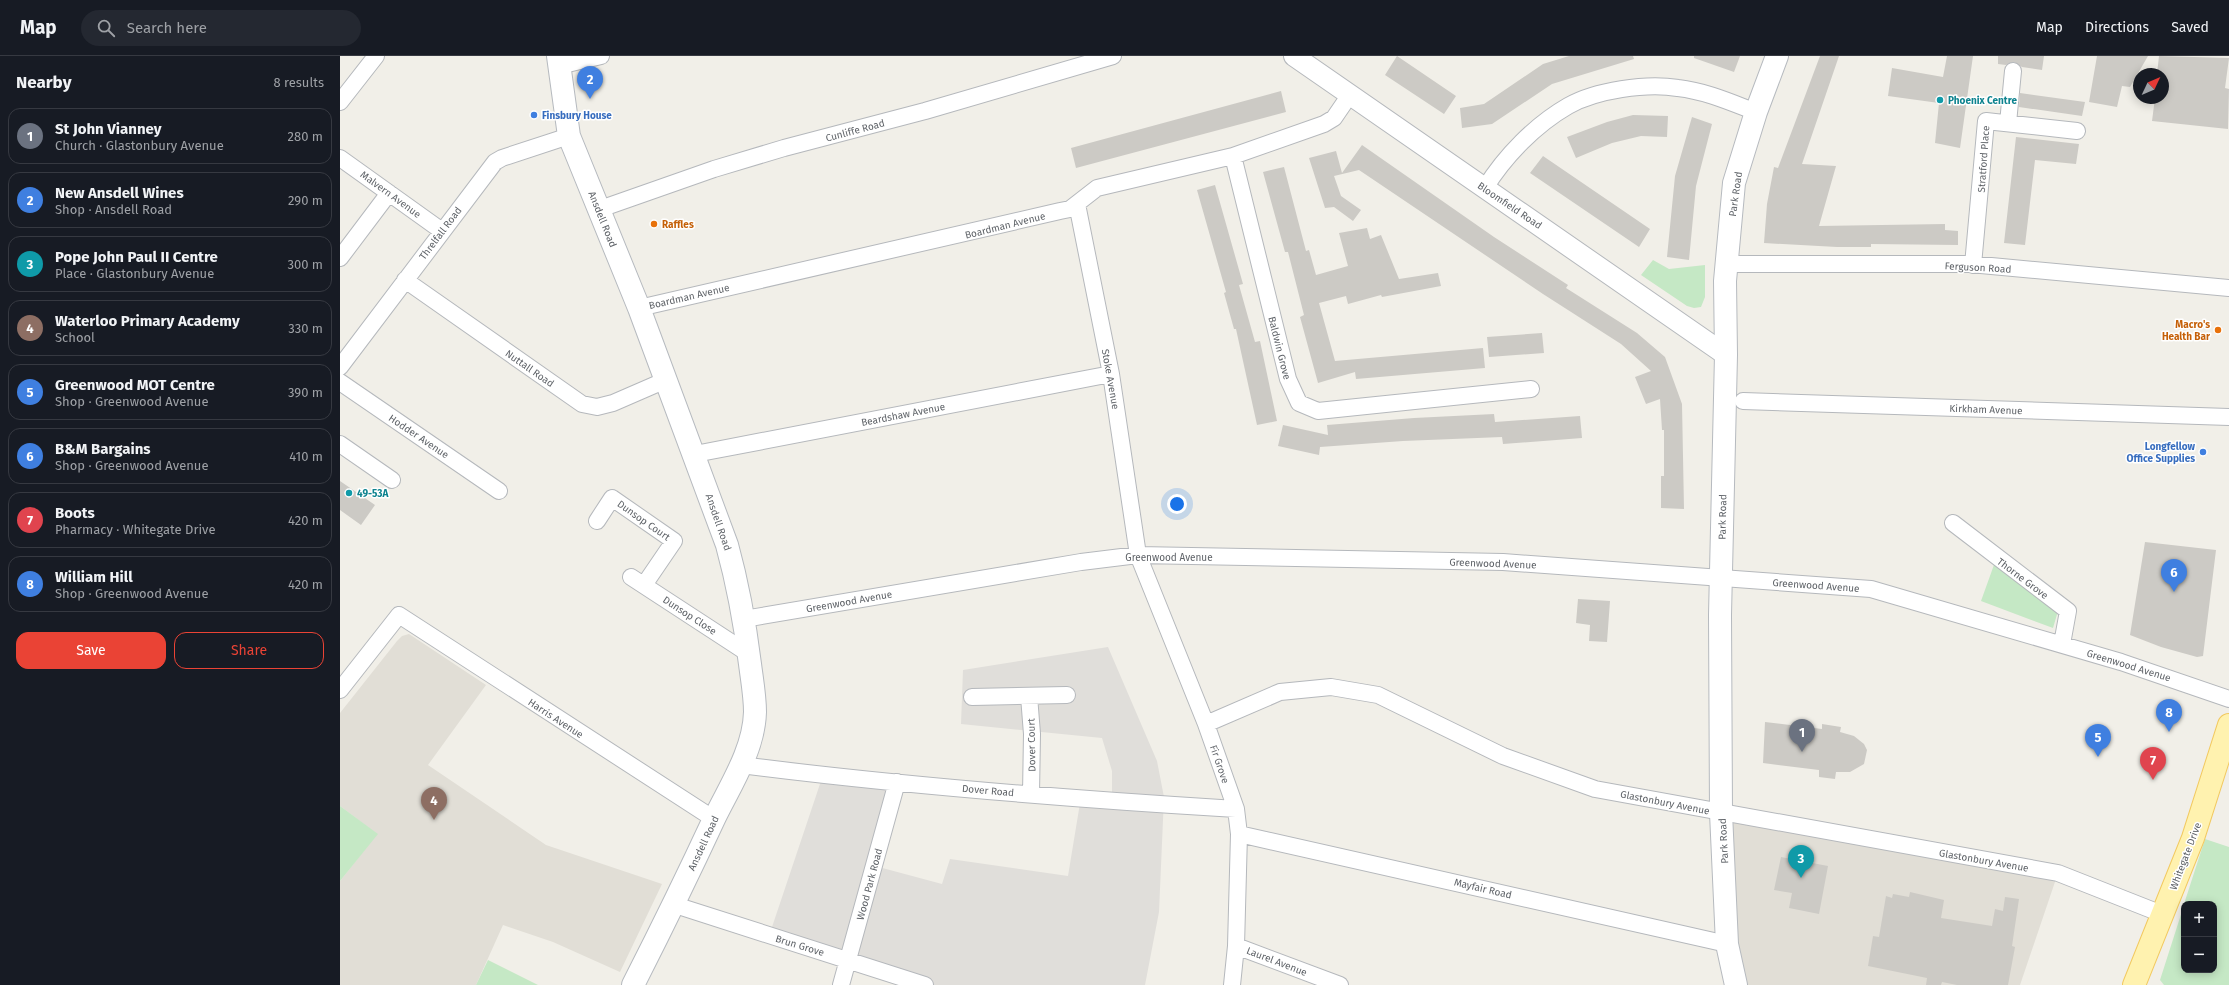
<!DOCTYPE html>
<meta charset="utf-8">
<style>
:root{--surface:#171b24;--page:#242831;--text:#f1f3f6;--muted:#9ea1a6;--line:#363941;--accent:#ea4335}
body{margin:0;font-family:"Fira Sans",sans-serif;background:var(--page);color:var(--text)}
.controls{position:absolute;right:12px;bottom:12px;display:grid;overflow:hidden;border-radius:8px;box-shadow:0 2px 10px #0003}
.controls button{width:36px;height:36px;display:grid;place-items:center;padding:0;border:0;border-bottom:1px solid var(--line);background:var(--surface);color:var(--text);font:20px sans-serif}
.compass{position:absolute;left:1793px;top:12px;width:36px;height:36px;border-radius:50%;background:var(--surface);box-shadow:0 2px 10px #0003;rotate:46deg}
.you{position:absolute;left:837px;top:448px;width:14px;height:14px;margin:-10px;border:3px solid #fff;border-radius:50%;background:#1a73e8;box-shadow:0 0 0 6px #1a73e833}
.badge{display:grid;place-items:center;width:26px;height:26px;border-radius:50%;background:var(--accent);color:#fff;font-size:13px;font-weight:700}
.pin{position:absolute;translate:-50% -33px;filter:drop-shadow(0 1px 2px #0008)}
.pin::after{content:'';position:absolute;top:21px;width:14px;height:12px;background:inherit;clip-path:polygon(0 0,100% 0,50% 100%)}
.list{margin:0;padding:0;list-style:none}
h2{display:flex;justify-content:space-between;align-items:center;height:52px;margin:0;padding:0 16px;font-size:17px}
h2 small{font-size:13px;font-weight:400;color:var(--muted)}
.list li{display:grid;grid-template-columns:26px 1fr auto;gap:12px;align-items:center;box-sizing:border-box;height:56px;margin:0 8px 8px;padding:0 8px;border:1px solid var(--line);border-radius:12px}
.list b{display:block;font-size:15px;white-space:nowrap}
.list p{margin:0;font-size:13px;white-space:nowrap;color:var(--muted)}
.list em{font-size:13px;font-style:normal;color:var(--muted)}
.actions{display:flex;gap:8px;padding:12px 16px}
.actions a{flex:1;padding:9px 0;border:1px solid var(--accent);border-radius:12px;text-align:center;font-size:14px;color:var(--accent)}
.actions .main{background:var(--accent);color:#fff}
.icon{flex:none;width:22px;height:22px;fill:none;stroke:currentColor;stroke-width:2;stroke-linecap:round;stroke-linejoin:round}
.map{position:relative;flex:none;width:1889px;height:929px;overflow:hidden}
header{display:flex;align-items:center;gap:24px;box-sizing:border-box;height:56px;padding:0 20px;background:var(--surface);border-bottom:1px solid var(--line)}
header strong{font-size:19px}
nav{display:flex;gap:22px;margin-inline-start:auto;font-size:14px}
.search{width:280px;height:36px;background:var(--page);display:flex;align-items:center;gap:10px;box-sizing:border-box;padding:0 14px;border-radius:22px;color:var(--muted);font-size:15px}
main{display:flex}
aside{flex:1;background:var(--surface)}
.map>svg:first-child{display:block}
.industrial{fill:#e0deda}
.education{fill:#e1ded6}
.green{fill:#c5e8c5}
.building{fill:#cccac5}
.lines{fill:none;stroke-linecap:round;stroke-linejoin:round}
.minor-casing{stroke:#b5b8bc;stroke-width:18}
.tertiary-casing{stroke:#b5b8bc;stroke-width:22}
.secondary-casing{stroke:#b6babf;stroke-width:24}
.primary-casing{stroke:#f2c960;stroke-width:24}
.minor{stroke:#fff;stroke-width:16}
.tertiary{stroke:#fff;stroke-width:20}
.secondary{stroke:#fff;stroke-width:22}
.primary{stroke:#fff2af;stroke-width:22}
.culture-dot{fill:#0f9aa8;stroke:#fff;stroke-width:1.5}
.shop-dot{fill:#3f7fe0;stroke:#fff;stroke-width:1.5}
.food-dot{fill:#e8710a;stroke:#fff;stroke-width:1.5}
.labels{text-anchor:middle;stroke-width:3;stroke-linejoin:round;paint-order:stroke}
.culture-label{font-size:10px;font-weight:bold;fill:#0d838f;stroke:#fff;text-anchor:start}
.shop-label{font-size:10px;font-weight:bold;fill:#366cbe;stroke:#fff;text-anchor:start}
.street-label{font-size:10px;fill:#5f6368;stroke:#fff}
.food-label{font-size:10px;font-weight:bold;fill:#c56008;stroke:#fff;text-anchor:start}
</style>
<header>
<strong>Map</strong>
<div class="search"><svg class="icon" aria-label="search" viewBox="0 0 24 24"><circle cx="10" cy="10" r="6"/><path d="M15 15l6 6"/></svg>Search here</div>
<nav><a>Map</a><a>Directions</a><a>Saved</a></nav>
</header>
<main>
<aside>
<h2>Nearby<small>8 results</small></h2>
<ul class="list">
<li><span class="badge" style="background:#6b7280">1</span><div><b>St John Vianney</b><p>Church · Glastonbury Avenue</p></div><em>280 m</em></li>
<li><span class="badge" style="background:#3f7fe0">2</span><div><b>New Ansdell Wines</b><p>Shop · Ansdell Road</p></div><em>290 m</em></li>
<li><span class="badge" style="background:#0f9aa8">3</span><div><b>Pope John Paul II Centre</b><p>Place · Glastonbury Avenue</p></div><em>300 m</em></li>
<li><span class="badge" style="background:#8d6e63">4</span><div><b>Waterloo Primary Academy</b><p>School</p></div><em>330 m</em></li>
<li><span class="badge" style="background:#3f7fe0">5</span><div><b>Greenwood MOT Centre</b><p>Shop · Greenwood Avenue</p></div><em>390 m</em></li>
<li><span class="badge" style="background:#3f7fe0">6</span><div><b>B&amp;M Bargains</b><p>Shop · Greenwood Avenue</p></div><em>410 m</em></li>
<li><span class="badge" style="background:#e0444e">7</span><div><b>Boots</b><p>Pharmacy · Whitegate Drive</p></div><em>420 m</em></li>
<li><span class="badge" style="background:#3f7fe0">8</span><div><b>William Hill</b><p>Shop · Greenwood Avenue</p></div><em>420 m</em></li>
</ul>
<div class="actions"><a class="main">Save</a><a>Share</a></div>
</aside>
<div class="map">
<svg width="1889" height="929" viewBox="0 0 1889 929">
<rect width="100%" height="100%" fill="#f1efe8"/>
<path class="industrial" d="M768,591L817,705L824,741L819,856L805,929H585L429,880L483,719L557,726L535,810L602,828L610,803L728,820L741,741L772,745V715L762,682L621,668L623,614Z"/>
<path class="education" d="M69,578L146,629L88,709L206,789L322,828L280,916L213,886L163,869L136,929H0V825L37,778L0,750V657L57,585L62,580Z
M1381,757L1718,817L1680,929H1396Z"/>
<path class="green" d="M1313,204L1329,213L1365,209V241L1361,251L1354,252L1347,250L1301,219Z
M1655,506L1718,555L1713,572L1641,545Z
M0,750L38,778L0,825Z
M1865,783L1889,791V929H1824L1820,924L1844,849V914H1874V848H1844Z
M148,904L198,929H136Z"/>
<path class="building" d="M1057,0L1116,40L1104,58L1045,19Z
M1229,0H1293L1294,3L1212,28L1152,68L1122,72L1120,52L1144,48L1203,8Z
M1354,0H1400L1394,16L1354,2Z
M1480,0H1499L1462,108L1496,110L1479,170L1605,168V174L1618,175V189L1531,188V191H1497L1424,187L1427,148L1434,111L1438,112Z
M1607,0H1633L1620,92L1595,87L1599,47L1548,40L1552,12L1603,21Z
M1658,0H1704L1702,14L1682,11L1674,6L1666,9L1658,8Z
M1757,0H1808L1790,31L1782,30L1777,51L1749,46Z
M1819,0L1889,2L1885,32L1889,33L1888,73L1812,65L1815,42H1823V18H1817Z
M941,35L946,56L736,112L731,92Z
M1680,37L1745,46L1742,60L1679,51Z
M1293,59L1328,60L1327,81L1301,80L1272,87L1236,102L1227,81L1267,66Z
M1352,61L1372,68L1356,130L1349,204L1327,201L1335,120Z
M1676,81L1739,88L1736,108L1695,104L1685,189L1664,187Z
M1022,89L1154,181L1228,229L1226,232L1297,277L1325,301L1342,348L1344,453L1321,452V420H1324V374H1322L1320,343L1306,348L1295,321L1311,315L1281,288L1203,238L1019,114L994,120L1001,140L1021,154L1013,165L994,151L985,152L969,102L996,95L1002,117Z
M1203,100L1310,173L1299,191L1190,117Z
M944,111L966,195L969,194L976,219L1008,210L999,177L1027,172L1030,183L1041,179L1059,223L1098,217L1101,230L1042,241L1041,239L1008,248L1006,240L979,247L995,305L1143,292L1145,312L1016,323L1015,316L978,327L960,261L964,259L948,196H945L923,116Z
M875,129L903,228L899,229L915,286L920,285L937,365L917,369L896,273H894L884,237L886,236L857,134Z
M1202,277L1204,297L1149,301L1147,281Z
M1154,358L1155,366L1240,360L1242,382L1163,388L1162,381L1063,385L980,391L979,399L938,390L943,369L988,379L987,369L1074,362Z
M0,425L35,449L21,469L0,454Z
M1805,486L1876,494L1863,600L1857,601L1821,591L1790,579Z
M1238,543L1270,545L1267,586L1249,585L1250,569L1236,567Z
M1425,666L1482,673V668L1501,671L1500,676L1514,680L1524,688L1527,694L1524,708L1510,716H1496L1495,723L1479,721V714L1423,707Z
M1441,801L1488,810L1479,858L1449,852L1452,837L1434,834Z
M1570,836L1604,844L1601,862L1652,870L1655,853L1663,855L1665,841L1679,843L1672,890L1675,891L1668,929H1617L1602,926L1601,929H1586L1587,922L1528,910L1533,880L1539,881L1546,840L1552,842L1553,838L1569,841Z"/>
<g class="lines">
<g class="minor-casing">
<path id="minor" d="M219,10L261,0
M0,46L36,0
M1668,67L1673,15
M893,100L948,323L959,347L978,355L1191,333
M0,102L102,175
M1145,132C1165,100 1195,69 1228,50C1256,34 1306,27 1338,32C1365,35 1390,46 1416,56
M737,148L771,318L798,499L866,668L896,753L899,778L896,890L892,929
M260,153L374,113L444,92L585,55L773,0
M0,202L49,137
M1386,208H1630L1889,232
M1633,209L1646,65L1737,75
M65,224L242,348L257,351L273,347L326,324
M299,252L720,155L730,153L757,132L893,100L984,68L994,62L1009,40
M0,311L155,106L162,102L229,80
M0,326L159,435
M1403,345L1889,361
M0,388L52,424
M355,398L771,318
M257,465L272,442L334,485L304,529
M1613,467L1728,555L1722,588
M291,521L409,598
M404,563L741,506L798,499L1163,506L1531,533L1781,606L1889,643
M0,634L59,559L374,763
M689,640L692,678L691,738
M632,641L727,639
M866,668L940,636L991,631L1038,639L1163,700L1255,733L1718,817L1822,858
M401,709C565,730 731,743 896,753
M899,778L1387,888
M335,849L585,929
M896,890L1000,929
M501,929L557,726"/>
</g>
<g class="tertiary-casing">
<path id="tertiary" d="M954,0L1386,299"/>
</g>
<g class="secondary-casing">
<path id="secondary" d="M218,0L229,80L299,252L387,489C398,529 405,568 410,608C412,624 415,640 415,656C414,694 390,730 374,763C348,819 321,874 293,929
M1396,929L1387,888L1381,757L1380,559L1386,299L1385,225L1394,127L1416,56L1437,0"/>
</g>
<g class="primary-casing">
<path id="primary" d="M1794,929L1853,782L1889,669"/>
</g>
<use href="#minor" class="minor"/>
<use href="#tertiary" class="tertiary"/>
<use href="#secondary" class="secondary"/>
<use href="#primary" class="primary"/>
</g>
<g class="culture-dot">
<circle cx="1600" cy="44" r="4"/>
<circle cx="9" cy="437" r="4"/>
</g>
<g class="shop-dot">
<circle cx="194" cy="59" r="4"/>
<circle cx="1863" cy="396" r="4"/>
</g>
<g class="food-dot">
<circle cx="314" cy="168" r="4"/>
<circle cx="1878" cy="274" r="4"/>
</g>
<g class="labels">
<g class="culture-label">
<text x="1608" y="48">Phoenix Centre</text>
<text x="17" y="441">49-53A</text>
</g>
<g class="shop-label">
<text x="202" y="63">Finsbury House</text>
<text x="1855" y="394" text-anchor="end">Longfellow<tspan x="1855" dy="12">Office Supplies</tspan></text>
</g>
<g class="street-label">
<text transform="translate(515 74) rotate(-15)" y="4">Cunliffe Road</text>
<text transform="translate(1643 103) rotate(-86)" y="4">Stratford Place</text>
<text transform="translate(51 138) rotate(36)" y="4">Malvern Avenue</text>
<text transform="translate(1395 138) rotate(-82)" y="4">Park Road</text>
<text transform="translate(1170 149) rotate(34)" y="4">Bloomfield Road</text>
<text transform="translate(263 163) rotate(68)" y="4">Ansdell Road</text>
<text transform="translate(665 169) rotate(-14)" y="4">Boardman Avenue</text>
<text transform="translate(100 177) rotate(-53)" y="4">Threlfall Road</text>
<text transform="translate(1638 211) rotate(3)" y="4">Ferguson Road</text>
<text transform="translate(349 240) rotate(-13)" y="4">Boardman Avenue</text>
<text transform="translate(940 292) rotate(76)" y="4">Baldwin Grove</text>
<text transform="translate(190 312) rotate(35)" y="4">Nuttall Road</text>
<text transform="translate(771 323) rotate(80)" y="4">Stoke Avenue</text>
<text transform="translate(1646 353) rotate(2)" y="4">Kirkham Avenue</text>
<text transform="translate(563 358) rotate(-11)" y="4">Beardshaw Avenue</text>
<text transform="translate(79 380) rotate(34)" y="4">Hodder Avenue</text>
<text transform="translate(1382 461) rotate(-89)" y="4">Park Road</text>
<text transform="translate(304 464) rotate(35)" y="4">Dunsop Court</text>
<text transform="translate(379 466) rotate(71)" y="4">Ansdell Road</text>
<text x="829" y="505">Greenwood Avenue</text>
<text transform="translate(1153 507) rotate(2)" y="4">Greenwood Avenue</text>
<text transform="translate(1683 522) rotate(37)" y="4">Thorne Grove</text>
<text transform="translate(1476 529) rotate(4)" y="4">Greenwood Avenue</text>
<text transform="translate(509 545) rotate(-10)" y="4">Greenwood Avenue</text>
<text transform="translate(350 559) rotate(33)" y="4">Dunsop Close</text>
<text transform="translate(1789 609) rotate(17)" y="4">Greenwood Avenue</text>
<text transform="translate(216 662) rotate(33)" y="4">Harris Avenue</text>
<text transform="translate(691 689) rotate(-91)" y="4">Dover Court</text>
<text transform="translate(880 708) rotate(71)" y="4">Fir Grove</text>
<text transform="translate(648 734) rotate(5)" y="4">Dover Road</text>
<text transform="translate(1325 746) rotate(11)" y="4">Glastonbury Avenue</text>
<text transform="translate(1383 785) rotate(-93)" y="4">Park Road</text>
<text transform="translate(363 787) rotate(-65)" y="4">Ansdell Road</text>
<text transform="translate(1845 800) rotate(-69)" y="4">Whitegate Drive</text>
<text transform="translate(1644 804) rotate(10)" y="4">Glastonbury Avenue</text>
<text transform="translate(529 828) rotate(-75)" y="4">Wood Park Road</text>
<text transform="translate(1143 832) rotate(13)" y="4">Mayfair Road</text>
<text transform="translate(460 889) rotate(17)" y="4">Brun Grove</text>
<text transform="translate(937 905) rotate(21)" y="4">Laurel Avenue</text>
</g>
<g class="food-label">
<text x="322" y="172">Raffles</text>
<text x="1870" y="272" text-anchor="end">Macro's<tspan x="1870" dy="12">Health Bar</tspan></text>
</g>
</g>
</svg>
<div class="controls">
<button>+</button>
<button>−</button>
</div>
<svg class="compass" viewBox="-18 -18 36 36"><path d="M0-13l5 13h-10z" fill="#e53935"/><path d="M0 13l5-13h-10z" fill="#9ea1a6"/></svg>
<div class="you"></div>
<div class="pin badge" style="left:1462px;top:696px;background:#6b7280">1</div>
<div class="pin badge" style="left:250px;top:43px;background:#3f7fe0">2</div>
<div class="pin badge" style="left:1461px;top:822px;background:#0f9aa8">3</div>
<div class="pin badge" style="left:94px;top:764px;background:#8d6e63">4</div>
<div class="pin badge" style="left:1758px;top:701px;background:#3f7fe0">5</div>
<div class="pin badge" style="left:1834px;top:536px;background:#3f7fe0">6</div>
<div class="pin badge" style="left:1813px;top:724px;background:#e0444e">7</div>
<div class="pin badge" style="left:1829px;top:676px;background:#3f7fe0">8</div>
</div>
</main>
